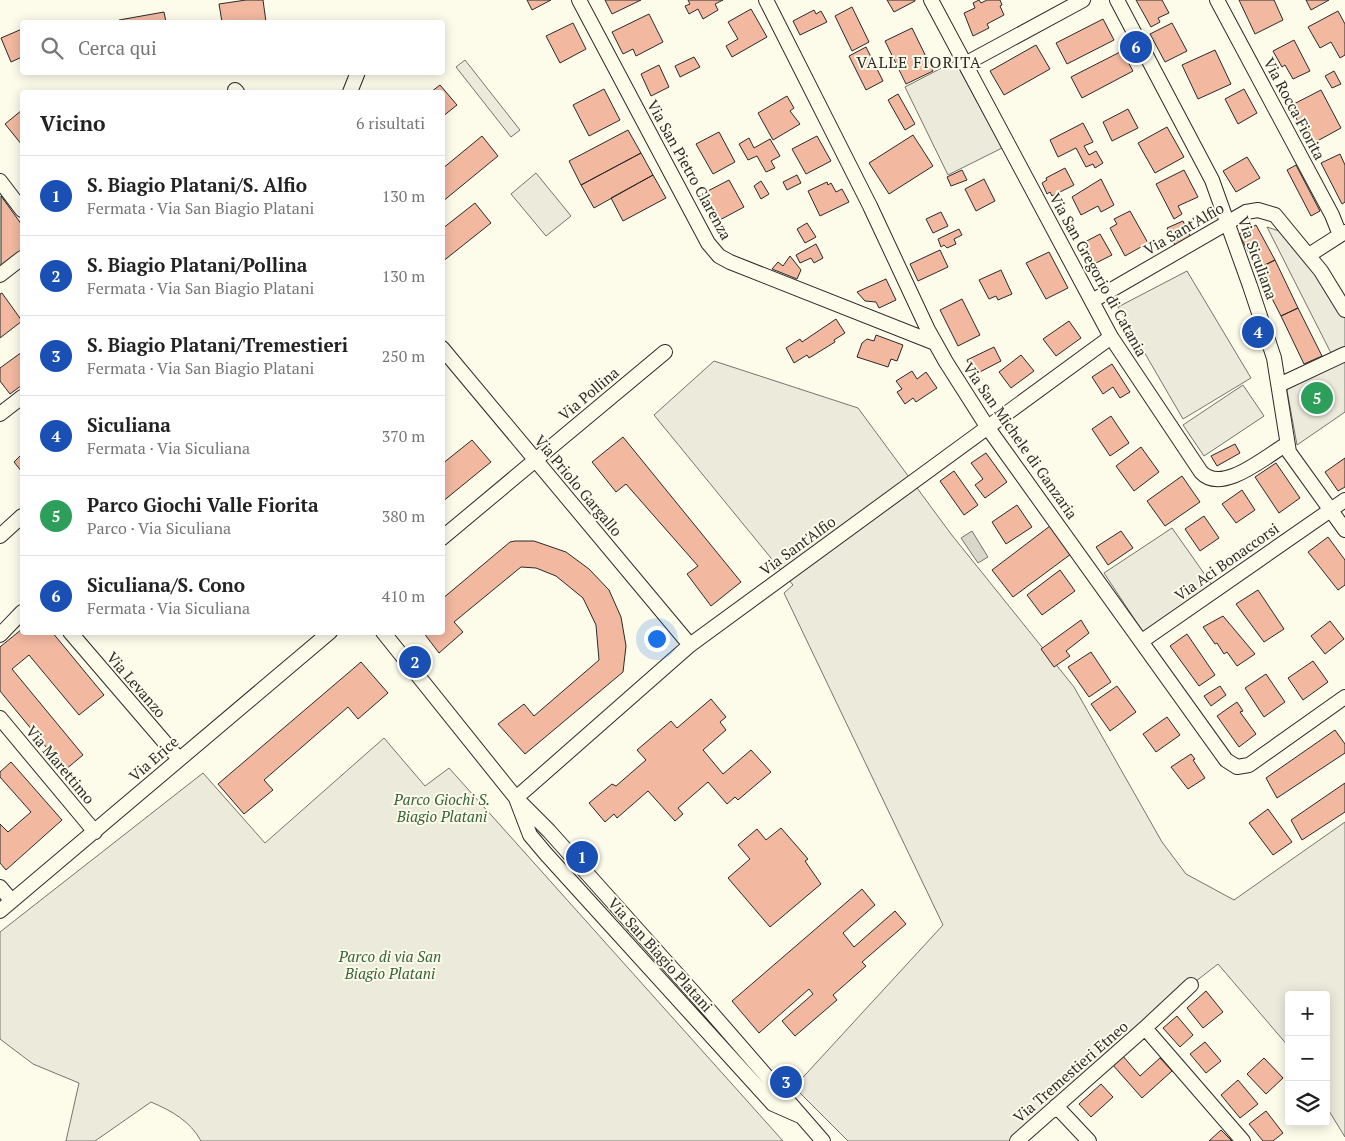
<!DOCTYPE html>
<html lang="it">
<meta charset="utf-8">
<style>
:root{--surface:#fff;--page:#f2f2f2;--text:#222;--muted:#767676;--line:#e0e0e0;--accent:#c62828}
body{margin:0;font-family:"PT Serif",serif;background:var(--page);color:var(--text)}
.controls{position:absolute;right:15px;bottom:15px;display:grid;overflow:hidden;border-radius:5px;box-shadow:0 2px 12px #0003}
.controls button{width:45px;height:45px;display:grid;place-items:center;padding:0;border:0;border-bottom:1px solid var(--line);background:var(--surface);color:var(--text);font:25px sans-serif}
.you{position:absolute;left:656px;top:638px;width:18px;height:18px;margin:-12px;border:4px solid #fff;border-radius:50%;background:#1a73e8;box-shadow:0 0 0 8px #1a73e833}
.badge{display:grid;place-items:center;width:32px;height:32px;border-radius:50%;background:var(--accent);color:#fff;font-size:16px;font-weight:700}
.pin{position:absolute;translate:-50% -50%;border:2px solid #fff;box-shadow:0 1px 5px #0006}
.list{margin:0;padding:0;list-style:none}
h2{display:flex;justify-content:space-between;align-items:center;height:65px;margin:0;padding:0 20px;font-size:21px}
h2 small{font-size:16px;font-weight:400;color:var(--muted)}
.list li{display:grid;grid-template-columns:32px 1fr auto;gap:15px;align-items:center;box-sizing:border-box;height:80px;padding:0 20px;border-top:1px solid var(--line)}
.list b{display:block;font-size:19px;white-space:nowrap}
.list p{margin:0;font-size:16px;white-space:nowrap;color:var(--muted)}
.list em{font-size:16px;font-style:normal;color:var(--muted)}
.icon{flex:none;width:28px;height:28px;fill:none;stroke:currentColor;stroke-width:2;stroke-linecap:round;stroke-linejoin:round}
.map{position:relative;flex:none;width:1345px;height:1141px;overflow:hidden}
.search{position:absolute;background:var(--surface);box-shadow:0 2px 12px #0003;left:20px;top:20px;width:425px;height:55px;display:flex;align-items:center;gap:12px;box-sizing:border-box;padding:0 18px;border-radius:5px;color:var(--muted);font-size:19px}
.panel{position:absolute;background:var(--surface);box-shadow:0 2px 12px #0003;left:20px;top:90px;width:425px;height:545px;border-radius:5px}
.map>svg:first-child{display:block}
.green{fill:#ecebdb;stroke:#74746e}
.parking{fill:#eceadb;stroke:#74746e}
.water{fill:#d8d7c9;stroke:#74746e}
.building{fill:#f2b8a0;stroke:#2b2b2b}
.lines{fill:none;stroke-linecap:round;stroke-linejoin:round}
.minor-casing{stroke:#2b2b2b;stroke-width:16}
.minor{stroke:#fdfbea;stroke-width:14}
.labels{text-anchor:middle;stroke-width:4;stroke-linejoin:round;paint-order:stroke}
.street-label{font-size:15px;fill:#2b2b2b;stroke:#fdfbea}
.park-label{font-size:15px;font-style:italic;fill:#34623c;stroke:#fdfbea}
.neighbourhood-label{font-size:16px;letter-spacing:1px;fill:#2b2b2b;stroke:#fdfbea}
</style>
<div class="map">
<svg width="1345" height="1141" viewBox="0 0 1345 1141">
<rect width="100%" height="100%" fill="#fdfbea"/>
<path class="green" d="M955,61L1002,148L948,175L905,87Z
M1187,271L1251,378L1183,419L1118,307Z
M1345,356V412L1297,445L1286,385Z
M714,361L858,408L951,534L1074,687L1162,842L1186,874L1234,900L1345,822V1137L1326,1106V995H1289V1047L1218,964L1191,985L1017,1141H848L794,1087L943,925L784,593L793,585L654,415Z
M1243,385L1264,416L1204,456L1183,425Z
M1172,528L1213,586L1145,635L1104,573Z
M384,738L425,786L449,768L783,1141H201C190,1121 172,1111 151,1102L95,1141H66L79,1083L33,1064L0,1039V932L203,773L265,843Z"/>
<path class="parking" d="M465,60L520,130L511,137L456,67Z
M536,173L571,216L546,236L511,194Z
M1267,227L1288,234L1345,312V350L1332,355Z"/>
<path class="water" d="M972,531L988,557L978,563L961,538Z"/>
<path class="building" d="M246,0H263L266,22H222L219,4Z
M527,0H551L532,10Z
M605,0H641L612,14Z
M688,0H723L715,4L718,10L703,19L698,9L689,14L685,6L690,4Z
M887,0H915V1L894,12Z
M979,0L981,3L987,0H1000L1002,5L1000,6L1004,15L987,24L989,28L973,36L964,13L975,8L973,3Z
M1136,0H1162L1169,13L1158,18L1160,22L1151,27Z
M1239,0H1274L1283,20L1255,34Z
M1306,0H1329L1311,10Z
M852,7L869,42L852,51L835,16Z
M751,9L767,37L732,57L726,46L738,39L728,22Z
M814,10L816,14L821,11L827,22L800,35L793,21Z
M1338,11L1345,24V55L1340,58L1331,42L1320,48L1308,27Z
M164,12L166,22H119V20Z
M649,14L663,42L636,56L633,49L623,54L612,32Z
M1103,19L1114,40L1067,64L1056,43Z
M573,23L586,49L560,63L546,36Z
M1172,23L1187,51L1165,62L1150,34Z
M912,28L933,71L906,84L885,41Z
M22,29V57L11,62L1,38Z
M1294,40L1310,71L1293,79L1285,65L1282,67L1273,51Z
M1036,45L1050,69L1004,95L990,71Z
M866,47L883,81L866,90L849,56Z
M1215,50L1231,84L1198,99L1182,65Z
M1122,51L1133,71L1082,98L1071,77Z
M694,57L700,67L680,77L675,66Z
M659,65L669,87L651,96L641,74Z
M1334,71L1341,84L1332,88L1325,76Z
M440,85L457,105L442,117V92H431Z
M604,89L620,120L589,136L573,105Z
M1244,89L1257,113L1238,124L1225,99Z
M1321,90L1341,128L1310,145L1290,106Z
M898,94L915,124L905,130L888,100Z
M787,96L794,108L790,111L800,124L773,140L758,113Z
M1128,109L1138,128L1112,141L1103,122Z
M22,110V145L5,124Z
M1083,123L1093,142L1084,146L1089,155L1096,151L1103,163L1095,168L1093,164L1086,167L1076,148L1058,157L1050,140Z
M1167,127L1184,157L1155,173L1138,143Z
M628,130L641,153L581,185L569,161Z
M719,132L735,162L713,174L696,144Z
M913,135L933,166L889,194L869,163Z
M482,136L498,156L442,202V169Z
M817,136L831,161L806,174L792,149Z
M749,138L754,148L770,139L780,156L771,161L775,168L766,172L757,156L748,160L739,144Z
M641,153L653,175L594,208L581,185Z
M1340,154L1345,165V202L1342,204L1321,163Z
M1247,157L1260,178L1236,192L1223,171Z
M1296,165L1320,211L1311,216L1287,170Z
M1065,168L1074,185L1052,196L1050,192L1047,194L1042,183L1047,180L1046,178Z
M962,170L967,180L951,186L947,177Z
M1184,170L1198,197L1178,206L1182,214L1174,219L1156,184Z
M653,175L666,198L623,221L611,198Z
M797,175L801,183L787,190L783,182Z
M984,179L995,201L976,211L965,189Z
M1101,179L1114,205L1101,212L1098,206L1081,215L1072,197Z
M729,180L744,207L716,222L702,194Z
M761,181L769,194L761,199L754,186Z
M827,182L828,185L831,183L836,192L842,189L849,202L820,216L808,191Z
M1,196L22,225V252L1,268Z
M475,203L491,223L442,262V229Z
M1130,211L1148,243L1125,256L1110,228L1117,224L1114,219Z
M941,212L948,226L933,233L926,219Z
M1183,221L1192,240L1176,247L1167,228Z
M807,223L816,237L805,243L797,229Z
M1256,225L1275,260L1257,269L1239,234Z
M959,229L962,235L954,239L956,244L947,248L944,245L941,247L938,239Z
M1100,234L1112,255L1094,264L1083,243Z
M816,244L823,258L814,263L811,258L800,263L796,255Z
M940,250L948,267L918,281L910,264Z
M1049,252L1068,288L1046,299L1026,263Z
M790,256L801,270L797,279L772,269L778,262L783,266Z
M1275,260L1298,308L1281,316L1257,269Z
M1001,270L1012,294L998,300L996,296L989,299L979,280Z
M886,279L896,300L879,308L876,302L865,301L857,292Z
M2,293L22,321L0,338V294Z
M962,299L980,335L958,346L940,310Z
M1298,308L1322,356L1304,364L1281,316Z
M836,319L845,333L834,340L835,342L809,358L807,355L794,363L786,348L800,339L802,342Z
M1069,321L1081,338L1056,356L1043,339Z
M876,335L903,345L897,361L891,359L888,367L857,357L862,343L867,339L874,341Z
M994,347L1001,361L974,375L967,360Z
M22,352V385L10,394L0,381V368Z
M1021,355L1034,371L1011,388L999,372Z
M1112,364L1130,392L1120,398L1113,387L1103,394L1092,377Z
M912,371L917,379L926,372L937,388L916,402L913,398L905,404L897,392L902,389L896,381Z
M1111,416L1129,443L1110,456L1092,429Z
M623,437L741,582L711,606L687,574L698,566L626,484L616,492L592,462Z
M472,440L491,462L442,502V464Z
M1235,444L1240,453L1217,466L1211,456Z
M1141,447L1159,472L1134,491L1116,466Z
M986,453L1007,482L985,498L975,485L983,479L971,463Z
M22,454V472L14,462Z
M1345,458V487L1338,491L1325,472Z
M1276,463L1300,498L1279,513L1255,477Z
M954,471L978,505L964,515L940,481Z
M1182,476L1200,502L1165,526L1147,501Z
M1242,490L1255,510L1236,523L1222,504Z
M1017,505L1032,527L1006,544L992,522Z
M1204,516L1219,538L1200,551L1185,529Z
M1050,526L1071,554L1013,597L992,570Z
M1121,531L1133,548L1108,565L1096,547Z
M1328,537L1345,560V585L1338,590L1308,552Z
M515,541H534L566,552L589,569L609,590L621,617L626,646L623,672L525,754L498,724L524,704L534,716L599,660L596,625L583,598L556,576L536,568L521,567L454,622L463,632L439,653L423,632H442V599L510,542Z
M1060,570L1075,591L1042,615L1027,595Z
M1258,590L1284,629L1264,642L1236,604Z
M1223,616L1255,654L1237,666L1227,652L1224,654L1217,643L1215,644L1203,627Z
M1081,620L1089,633L1066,651L1070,656L1054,667L1041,649Z
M1330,621L1344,639L1325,654L1311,636Z
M22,629V632H52L104,695L79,715L29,655L12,669L83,755L65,770L0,691V647Z
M1187,634L1215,675L1199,686L1170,646Z
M1091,652L1111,682L1089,697L1068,667Z
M1313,661L1328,682L1303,700L1288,678Z
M361,662L388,693L358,719L348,707L264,780L273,790L244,814L218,784Z
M1266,674L1285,702L1264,717L1245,688Z
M1117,686L1136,712L1110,731L1091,704Z
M1220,686L1226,695L1211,706L1204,696Z
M711,699L726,717L720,722L726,730L703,750L723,774L751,750L771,772L738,800L735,797L727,804L708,782L678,808L683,814L675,821L648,791L617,818L614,814L605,822L589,803L612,784L616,786L646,760L637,750L671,721L677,728Z
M1237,702L1243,711L1240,712L1256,734L1239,747L1217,716Z
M1167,717L1180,735L1156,752L1143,734Z
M1335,730L1345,744V753L1277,798L1266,778Z
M1191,754L1195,759L1193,760L1205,778L1188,789L1171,767Z
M11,762L62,820L6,870L0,863V824L8,832L31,812L0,777V772Z
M1345,783V812L1302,840L1291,820Z
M1268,809L1292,842L1273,855L1249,823Z
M781,828L808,859L805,861L821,884L770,927L728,878L750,859L738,845L757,829L766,840Z
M862,889L875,905L843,933L854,947L895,911L906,924L862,962L866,966L833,995L837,1000L795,1036L782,1021L813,994L809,989L759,1033L732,1001Z
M1206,991L1223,1012L1203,1028L1187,1008Z
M1177,1016L1193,1035L1180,1047L1163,1028Z
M1205,1042L1221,1061L1206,1073L1190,1054Z
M1122,1055L1140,1076L1160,1058L1172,1071L1142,1098L1112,1064Z
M1264,1058L1283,1078L1266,1094L1247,1074Z
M1238,1080L1258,1104L1240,1118L1221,1095Z
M1101,1084L1113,1097L1091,1117L1079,1104Z
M1266,1111L1283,1133L1273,1141H1263L1249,1124Z
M1221,1130L1232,1141H1209Z"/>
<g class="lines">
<g class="minor-casing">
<path id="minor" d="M579,0L708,243L719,256L730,262L935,343
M766,0L870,206L928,330L946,362L988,428L1226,760L1237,767L1249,765L1345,697
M931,0L1111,337L1201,472C1222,495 1266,456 1287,444
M1117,0L1212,180L1250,286L1274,358L1289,452L1345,530
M1217,0L1332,215L1340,235
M965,64L1083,0
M235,90L237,92
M350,92L358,72
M0,181L22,210
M1309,255L1345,232
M0,275L22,258
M1092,301L1246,212L1258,210L1275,215L1321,271L1345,310
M442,348L690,645
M1279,385L1345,354
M0,414L22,397
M0,536L22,516
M442,538L665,352
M70,632L179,759
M383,632L516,798L549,831L703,1003L823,1141
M0,635L22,612
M1142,641L1345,500
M0,718L95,832
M516,798L690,645L1111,337
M517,801L530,835L546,854L773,1104L798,1115
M0,887L12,901
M0,911L330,632
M1145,1028L1243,1141
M1056,1106L1089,1141
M1017,1141L1145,1028L1191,985"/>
</g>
<use href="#minor" class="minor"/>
</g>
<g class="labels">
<g class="street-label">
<text transform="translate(1294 109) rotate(62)" y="5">Via Rocca Fiorita</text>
<text transform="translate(689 170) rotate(61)" y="5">Via San Pietro Clarenza</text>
<text transform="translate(1184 229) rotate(-30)" y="5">Via Sant'Alfio</text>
<text transform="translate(1257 258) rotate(70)" y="5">Via Siculiana</text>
<text transform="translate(1098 275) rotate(61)" y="5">Via San Gregorio di Catania</text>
<text transform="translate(589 394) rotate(-40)" y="5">Via Pollina</text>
<text transform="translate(1020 441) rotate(55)" y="5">Via San Michele di Ganzaria</text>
<text transform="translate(578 486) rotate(50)" y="5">Via Priolo Gargallo</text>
<text transform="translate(798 546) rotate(-36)" y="5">Via Sant'Alfio</text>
<text transform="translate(1227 562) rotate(-35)" y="5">Via Aci Bonaccorsi</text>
<text transform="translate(136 685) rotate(49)" y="5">Via Levanzo</text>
<text transform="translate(154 759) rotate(-41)" y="5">Via Erice</text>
<text transform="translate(60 765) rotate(50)" y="5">Via Marettimo</text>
<text transform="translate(660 955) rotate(48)" y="5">Via San Biagio Platani</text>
<text transform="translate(1071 1072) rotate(-41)" y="5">Via Tremestieri Etneo</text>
</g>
<g class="park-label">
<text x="442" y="805">Parco Giochi S.<tspan x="442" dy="17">Biagio Platani</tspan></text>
<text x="390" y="962">Parco di via San<tspan x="390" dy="17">Biagio Platani</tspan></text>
</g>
<g class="neighbourhood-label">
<text x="919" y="68">VALLE FIORITA</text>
</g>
</g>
</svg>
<div class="controls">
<button>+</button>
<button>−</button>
<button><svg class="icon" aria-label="layers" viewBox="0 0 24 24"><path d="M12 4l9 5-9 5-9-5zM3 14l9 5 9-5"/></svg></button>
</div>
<div class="you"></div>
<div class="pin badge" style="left:582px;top:857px;background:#1a4fb4">1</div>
<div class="pin badge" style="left:415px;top:662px;background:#1a4fb4">2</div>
<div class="pin badge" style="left:786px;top:1082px;background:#1a4fb4">3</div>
<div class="pin badge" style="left:1258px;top:332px;background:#1a4fb4">4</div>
<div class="pin badge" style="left:1317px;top:398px;background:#2e9e5b">5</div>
<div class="pin badge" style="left:1136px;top:47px;background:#1a4fb4">6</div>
<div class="search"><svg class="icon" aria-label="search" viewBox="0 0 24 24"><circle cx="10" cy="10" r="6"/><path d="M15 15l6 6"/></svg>Cerca qui</div>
<section class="panel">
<h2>Vicino<small>6 risultati</small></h2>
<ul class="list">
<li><span class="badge" style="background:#1a4fb4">1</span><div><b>S. Biagio Platani/S. Alfio</b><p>Fermata · Via San Biagio Platani</p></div><em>130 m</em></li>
<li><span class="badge" style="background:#1a4fb4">2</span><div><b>S. Biagio Platani/Pollina</b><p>Fermata · Via San Biagio Platani</p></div><em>130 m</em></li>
<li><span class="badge" style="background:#1a4fb4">3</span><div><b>S. Biagio Platani/Tremestieri</b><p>Fermata · Via San Biagio Platani</p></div><em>250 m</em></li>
<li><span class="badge" style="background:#1a4fb4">4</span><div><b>Siculiana</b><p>Fermata · Via Siculiana</p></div><em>370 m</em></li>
<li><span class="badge" style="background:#2e9e5b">5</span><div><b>Parco Giochi Valle Fiorita</b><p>Parco · Via Siculiana</p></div><em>380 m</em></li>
<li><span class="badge" style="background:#1a4fb4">6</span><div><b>Siculiana/S. Cono</b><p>Fermata · Via Siculiana</p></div><em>410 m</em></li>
</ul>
</section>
</div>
